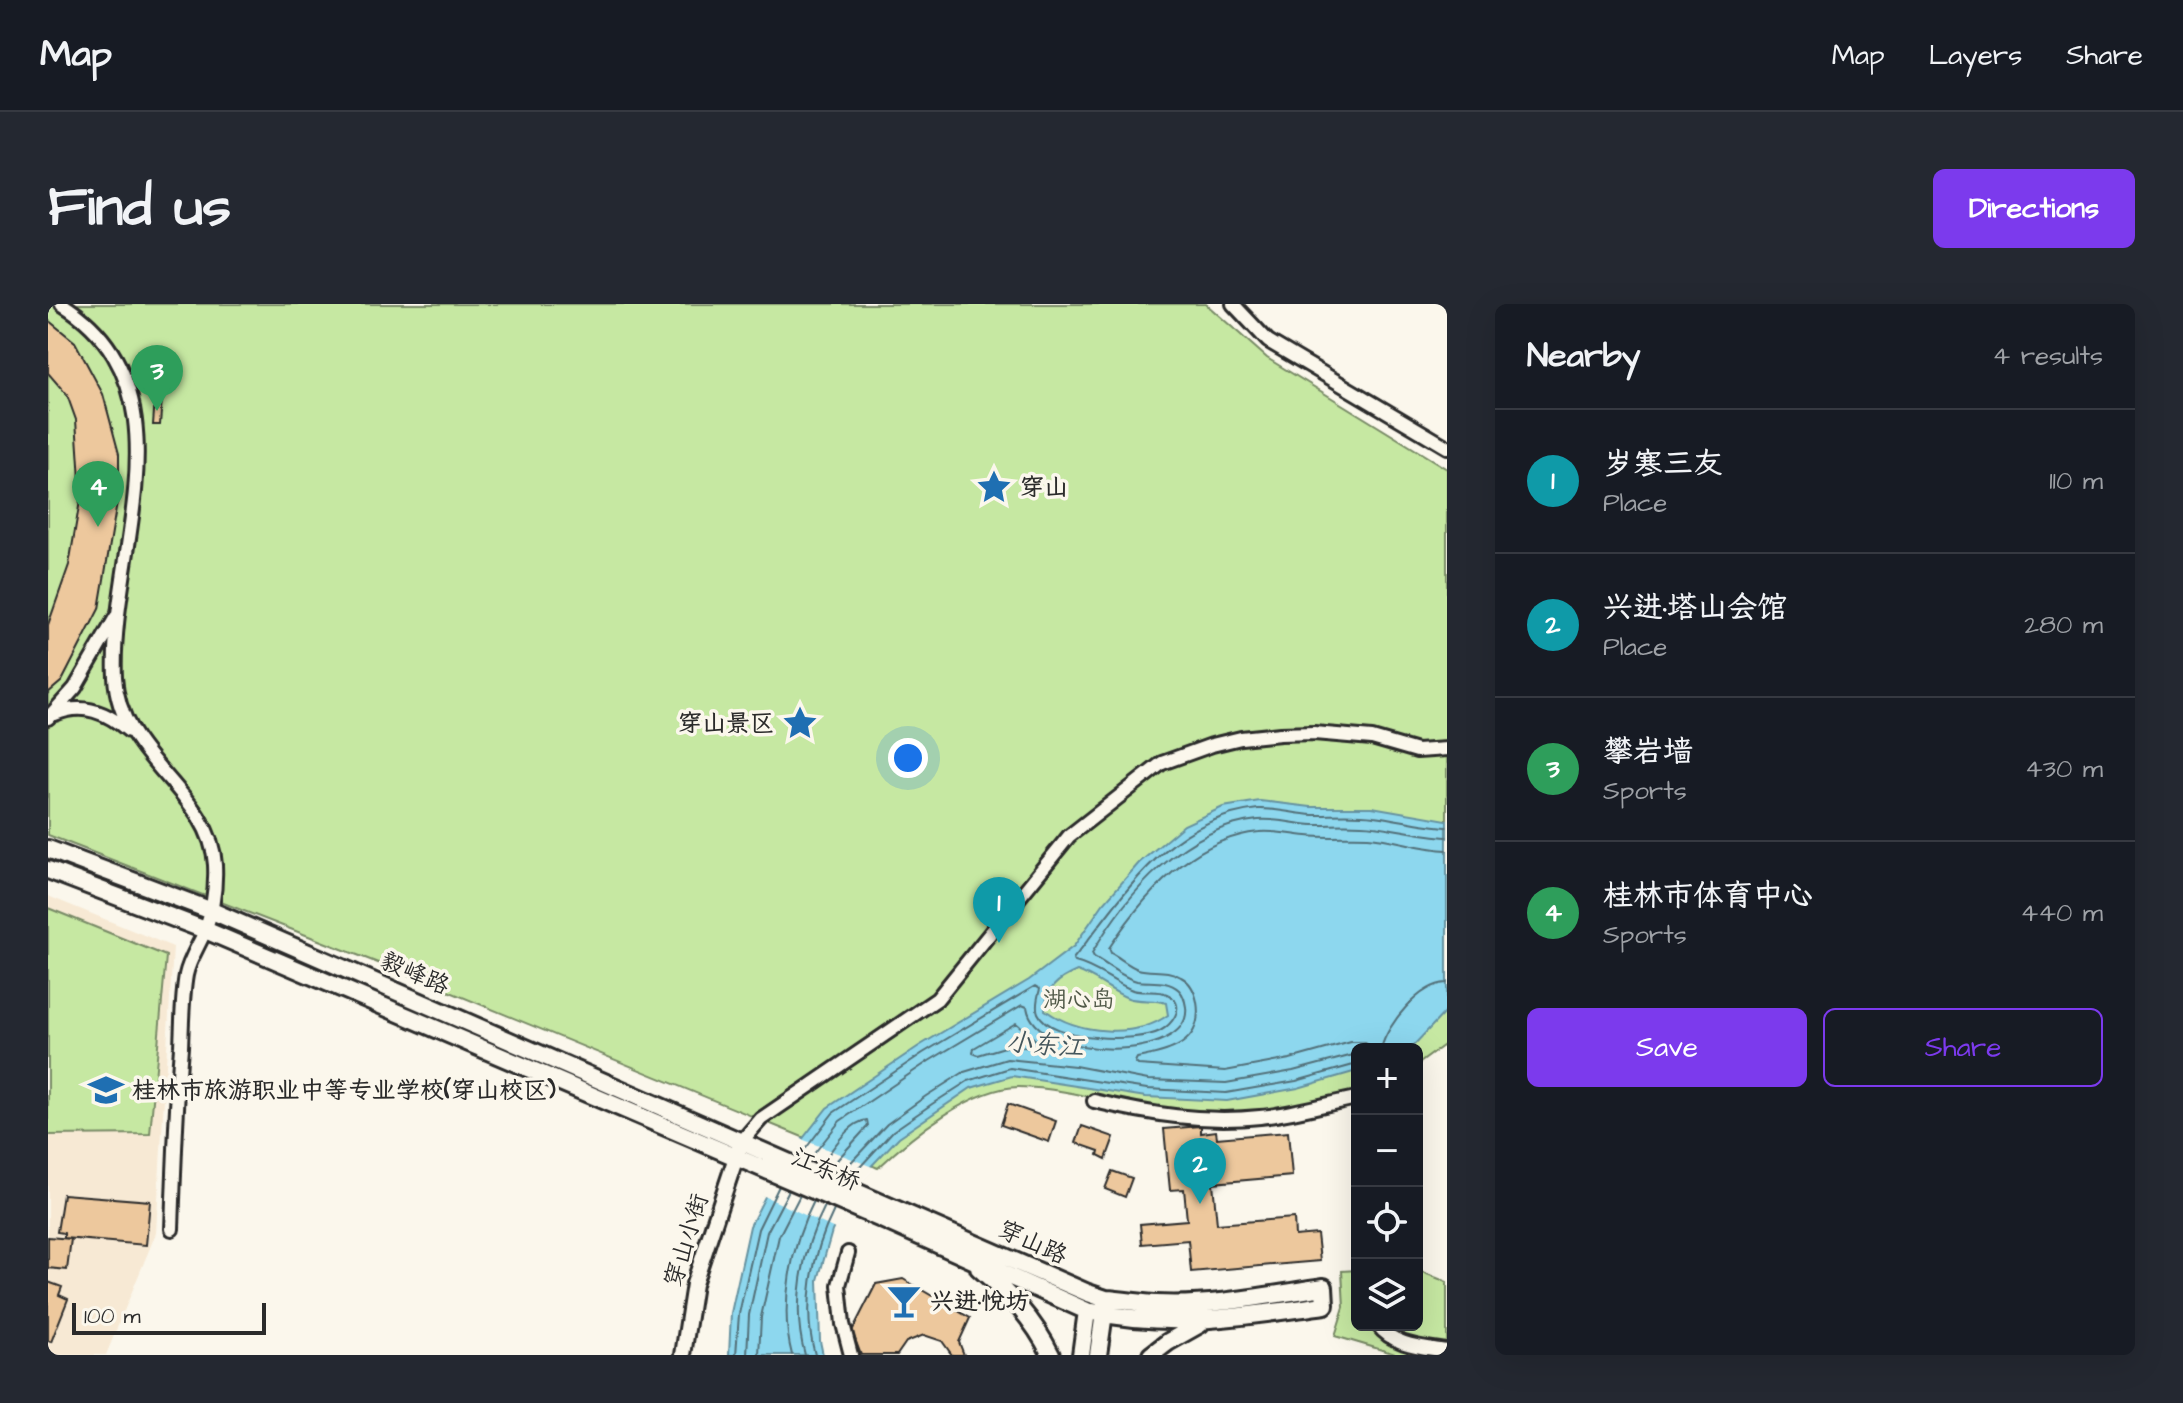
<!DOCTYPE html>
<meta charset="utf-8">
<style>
:root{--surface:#171b24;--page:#242831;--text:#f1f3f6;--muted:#9ea1a6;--line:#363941;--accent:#7c3aed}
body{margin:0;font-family:"Architects Daughter","LXGW WenKai TC",sans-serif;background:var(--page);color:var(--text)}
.controls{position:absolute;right:24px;bottom:24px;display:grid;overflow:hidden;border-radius:12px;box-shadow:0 8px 32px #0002}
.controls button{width:72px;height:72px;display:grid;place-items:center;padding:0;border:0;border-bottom:2px solid var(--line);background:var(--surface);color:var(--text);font:40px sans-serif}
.scale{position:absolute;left:24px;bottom:20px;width:194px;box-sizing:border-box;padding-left:8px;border:4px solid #2b2b2b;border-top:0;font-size:22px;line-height:28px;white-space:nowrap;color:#2b2b2b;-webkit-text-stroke:6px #fbf7ec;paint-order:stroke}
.you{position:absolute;left:860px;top:454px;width:28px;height:28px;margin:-20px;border:6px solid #fff;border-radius:50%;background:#1a73e8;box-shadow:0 0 0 12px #1a73e833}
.badge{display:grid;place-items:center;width:52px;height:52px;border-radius:50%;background:var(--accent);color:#fff;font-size:26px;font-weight:700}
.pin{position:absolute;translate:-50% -66px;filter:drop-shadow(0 2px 4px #0008)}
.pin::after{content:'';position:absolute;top:42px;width:28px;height:24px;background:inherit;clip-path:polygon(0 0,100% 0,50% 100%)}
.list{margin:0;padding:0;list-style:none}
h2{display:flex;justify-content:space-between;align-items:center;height:104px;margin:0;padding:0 32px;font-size:34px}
h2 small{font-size:26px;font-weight:400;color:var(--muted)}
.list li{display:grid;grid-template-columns:52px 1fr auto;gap:24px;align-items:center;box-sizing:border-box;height:144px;padding:0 32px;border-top:2px solid var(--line)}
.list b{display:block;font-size:30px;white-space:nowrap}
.list p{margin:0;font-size:26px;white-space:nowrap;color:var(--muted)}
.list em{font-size:26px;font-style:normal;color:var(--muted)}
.actions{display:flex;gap:16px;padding:24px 32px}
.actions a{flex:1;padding:18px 0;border:2px solid var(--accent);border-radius:12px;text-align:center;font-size:28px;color:var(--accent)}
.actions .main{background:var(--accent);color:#fff}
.icon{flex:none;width:44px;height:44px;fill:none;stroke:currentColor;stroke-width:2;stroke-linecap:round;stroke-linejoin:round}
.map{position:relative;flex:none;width:1399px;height:1051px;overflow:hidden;border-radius:12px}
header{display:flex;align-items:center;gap:48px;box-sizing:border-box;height:112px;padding:0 40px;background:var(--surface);border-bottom:2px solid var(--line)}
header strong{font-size:38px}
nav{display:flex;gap:44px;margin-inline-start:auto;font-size:28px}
.intro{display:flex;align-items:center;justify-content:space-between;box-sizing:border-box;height:192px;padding:0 48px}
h1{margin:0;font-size:56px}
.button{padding:20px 36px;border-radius:12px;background:var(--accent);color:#fff;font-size:28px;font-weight:700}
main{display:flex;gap:48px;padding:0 48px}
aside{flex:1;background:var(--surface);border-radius:12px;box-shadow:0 8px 32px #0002}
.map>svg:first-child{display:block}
.built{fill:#f7e9d4}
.green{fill:#c6e8a2;stroke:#788a66;stroke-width:2}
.water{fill:#8dd7ee;stroke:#6692a0;stroke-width:2;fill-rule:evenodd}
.pier{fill:#fbf7ec}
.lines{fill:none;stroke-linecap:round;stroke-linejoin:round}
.shore{stroke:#527079;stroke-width:2}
.building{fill:#edc89d;stroke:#2b2b2b;stroke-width:2}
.minor-casing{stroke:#2b2b2b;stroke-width:18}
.tertiary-casing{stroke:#2b2b2b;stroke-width:20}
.secondary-casing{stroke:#2b2b2b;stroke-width:22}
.minor{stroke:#fbf7ec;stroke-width:12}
.tertiary{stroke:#fbf7ec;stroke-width:14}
.secondary{stroke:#fbf7ec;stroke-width:16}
.labels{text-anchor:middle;stroke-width:7;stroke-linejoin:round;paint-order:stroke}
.poi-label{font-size:24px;font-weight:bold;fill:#2b2b2b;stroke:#fbf7ec;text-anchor:start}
.street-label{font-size:24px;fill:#2b2b2b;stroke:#fbf7ec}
.park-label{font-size:24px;fill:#525a49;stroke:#fbf7ec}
.water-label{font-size:26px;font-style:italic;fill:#44565c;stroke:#fbf7ec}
</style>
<header>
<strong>Map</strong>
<nav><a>Map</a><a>Layers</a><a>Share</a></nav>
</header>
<div class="intro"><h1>Find us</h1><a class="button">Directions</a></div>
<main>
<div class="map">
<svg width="1399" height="1051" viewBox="0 0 1399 1051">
<rect width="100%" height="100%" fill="#fbf7ec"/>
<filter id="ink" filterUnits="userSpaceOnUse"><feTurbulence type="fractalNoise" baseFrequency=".0125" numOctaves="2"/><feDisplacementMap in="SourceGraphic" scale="16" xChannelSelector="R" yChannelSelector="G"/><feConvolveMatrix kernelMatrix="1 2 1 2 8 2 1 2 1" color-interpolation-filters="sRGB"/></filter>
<g filter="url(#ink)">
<path class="built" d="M0,592L125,643L108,929L58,1051H0Z"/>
<path class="green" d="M0,0H1158L1219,54L1399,165V739L1369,761V745H1309V788C1257,799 1205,812 1152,811C1091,810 1032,784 971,783C924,783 863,833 830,864L361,671L0,531Z
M0,604L118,652L102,830L0,831Z
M1309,966V1021H1369V966L1399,978V1051H1351L1287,1032L1296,1003L1294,967Z"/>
<path class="water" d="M1212,497L1263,503H1324L1399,516V706L1365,742L1358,745H1309V767L1250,784L1179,797L1098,793L964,772L923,784L851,833L810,876L784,927L770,976L772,1037L775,1051H681L683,1009L702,922L731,865L779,804L871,742L981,676L1026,642L1055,600L1091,559L1136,521L1175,503ZM1029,667C1048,673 1062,687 1080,694C1092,698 1106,695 1118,699L1120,711C1087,735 1030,730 997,706C998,684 1010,675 1029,667Z"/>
<path class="pier" d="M751,834L827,864L813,878L789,926L714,891L728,863Z"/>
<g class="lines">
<path class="shore" d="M968,719L990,738V744L960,742L930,751L925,749L926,744Z
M1328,745L1315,738H1303L1242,755L1177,767L1090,761L1087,758L1089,754C1121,748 1156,740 1149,698C1147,688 1143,678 1133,673C1118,664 1104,669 1090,665C1081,662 1071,653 1063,649L1061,644C1095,592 1145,534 1211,528C1226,526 1243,531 1259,532C1280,534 1300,532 1320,533C1347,535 1373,545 1399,546
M1333,745C1339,720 1372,680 1399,679
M752,852L785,809L875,749L987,682L992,685C990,692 987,702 990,709C1002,737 1089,739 1112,727C1123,721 1137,705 1124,693C1112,683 1094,691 1082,685C1063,677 1048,663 1027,658L1025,655C1077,591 1119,515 1210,505C1227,504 1247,510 1265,511C1285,511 1306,509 1326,512C1350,515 1375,522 1399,523
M761,856L792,817L881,757L974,701L979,703C987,758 1145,759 1138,703C1137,697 1136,691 1131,686C1119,675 1103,679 1089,677C1075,674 1059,660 1046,653L1044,649C1079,589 1137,523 1210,516C1228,514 1247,520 1265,521C1285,521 1306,519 1326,522C1350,525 1375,532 1399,533
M772,861C785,846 799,819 819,816L820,822L781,865
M792,870L839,820L878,792L916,768L959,755L1027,762L1100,776L1178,779L1245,767L1309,750
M802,874L845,827L884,800L920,777L962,764L1099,785L1178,789L1248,777L1309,760
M688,1051L691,1010L710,925L731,882
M699,1051L701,1011L719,928L741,886
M711,1051L713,1013L731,932L752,891
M744,1051C731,1002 743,941 766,897
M757,1051C743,1002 754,946 777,902
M767,1051C754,1003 764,950 786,906"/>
</g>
<path class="building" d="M0,16L27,38L55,90L71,150V186L51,305L14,377L0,389V321L21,261L33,191L28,116L19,91L0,69Z
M107,93H114L112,121H105Z
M960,800L1008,817L1001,838L953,821Z
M1034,822L1066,833L1058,855L1050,851L1051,847L1028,839Z
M1153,822V829L1168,827L1169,834L1240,828L1244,872L1165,879L1169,920L1246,914L1247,932L1269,930L1272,957L1143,968L1140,936L1094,940L1092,920L1139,916L1136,885L1122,886L1116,825Z
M1064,867L1084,874L1077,893L1057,885Z
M15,890L102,897L98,941L16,934V929L9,928Z
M0,933L23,935L19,966L0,964Z
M855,975L922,1014L911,1038L916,1051H904L894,1037L876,1031L858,1038L849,1051H813L804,1027L828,980Z
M0,978L14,983L11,991L20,995L3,1038L0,1037Z"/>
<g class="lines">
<g class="minor-casing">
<path id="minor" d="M14,0C147,83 61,251 67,373C71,455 163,488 167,561C168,583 165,606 157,627C151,641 141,656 138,671C134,694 134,720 133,743C128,804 126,864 124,925
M1185,0L1220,37L1399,143
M7,410C35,398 59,408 81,427
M0,414L27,384L68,313
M1046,797C1101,810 1155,819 1212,813C1244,810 1277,800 1309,794
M694,837L713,815L889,695L1021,532L1114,459L1164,441L1193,434L1232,430L1266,429L1324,434L1369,447L1399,445
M800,949L791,981L795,1020L803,1051
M1330,1021C1345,1042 1375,1043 1399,1047"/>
</g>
<g class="tertiary-casing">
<path id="tertiary" d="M635,1051L646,980L691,844"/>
</g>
<g class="secondary-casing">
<path id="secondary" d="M0,545L164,607L1040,989L1058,995L1050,1051
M0,566L157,626L833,915L1039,1007L1033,1051
M931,964C961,990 985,1014 1003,1051
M1045,1008C1129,1025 1195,1012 1277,1001L1276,983C1221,991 1164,1003 1108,1000C1092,999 1075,996 1058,995
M1103,1051L1120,1038L1152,1020"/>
</g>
<use href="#minor" class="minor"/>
<use href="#tertiary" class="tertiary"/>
<use href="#secondary" class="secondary"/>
</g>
</g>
<defs>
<g id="sight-bare" transform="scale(2.76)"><path d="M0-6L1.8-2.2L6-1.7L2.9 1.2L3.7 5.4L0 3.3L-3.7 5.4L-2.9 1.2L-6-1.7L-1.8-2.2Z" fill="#1f6fb2" stroke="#fbf7ec" stroke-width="2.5" paint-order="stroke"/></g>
<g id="school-bare" transform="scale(2.76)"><path d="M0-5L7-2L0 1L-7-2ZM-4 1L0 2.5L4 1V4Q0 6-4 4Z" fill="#1f6fb2" stroke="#fbf7ec" stroke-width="2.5" paint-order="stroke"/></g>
<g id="bar-bare" transform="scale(2.76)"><path d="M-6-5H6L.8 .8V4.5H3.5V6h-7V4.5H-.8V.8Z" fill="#1f6fb2" stroke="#fbf7ec" stroke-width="2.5" paint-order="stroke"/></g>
</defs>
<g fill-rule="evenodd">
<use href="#sight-bare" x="946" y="183"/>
<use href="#sight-bare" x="752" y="419"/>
<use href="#school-bare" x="58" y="786"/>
<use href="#bar-bare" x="856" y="997"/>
</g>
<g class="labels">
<g class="poi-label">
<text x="972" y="191">穿山</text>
<text x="726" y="427" text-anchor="end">穿山景区</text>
<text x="84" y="794">桂林市旅游职业中等专业学校(穿山校区)</text>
<text x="882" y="1005">兴进·悦坊</text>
</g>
<g class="street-label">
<text transform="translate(367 669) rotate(23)" y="8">毅峰路</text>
<text transform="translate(778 865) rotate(23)" y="8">江东桥</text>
<text transform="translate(638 936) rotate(-73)" y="8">穿山小街</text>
<text transform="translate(985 938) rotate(24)" y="8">穿山路</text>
</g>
<g class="park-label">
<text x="1031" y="703">湖心岛</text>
</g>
<g class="water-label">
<text transform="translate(997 740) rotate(4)" y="9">小东江</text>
</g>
</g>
</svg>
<div class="controls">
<button>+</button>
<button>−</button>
<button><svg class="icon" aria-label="locate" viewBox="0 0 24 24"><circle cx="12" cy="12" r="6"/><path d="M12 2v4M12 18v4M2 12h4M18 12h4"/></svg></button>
<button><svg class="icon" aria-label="layers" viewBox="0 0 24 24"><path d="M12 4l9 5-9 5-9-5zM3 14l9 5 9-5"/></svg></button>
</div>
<div class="scale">100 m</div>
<div class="you"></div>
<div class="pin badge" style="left:951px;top:639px;background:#0f9aa8">1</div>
<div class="pin badge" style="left:1152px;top:900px;background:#0f9aa8">2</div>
<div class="pin badge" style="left:109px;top:107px;background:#2e9e5b">3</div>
<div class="pin badge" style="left:50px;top:223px;background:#2e9e5b">4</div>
</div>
<aside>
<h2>Nearby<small>4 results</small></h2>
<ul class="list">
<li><span class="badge" style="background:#0f9aa8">1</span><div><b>岁寒三友</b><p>Place</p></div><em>110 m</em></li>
<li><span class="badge" style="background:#0f9aa8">2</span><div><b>兴进·塔山会馆</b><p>Place</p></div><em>280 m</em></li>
<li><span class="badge" style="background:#2e9e5b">3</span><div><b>攀岩墙</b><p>Sports</p></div><em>430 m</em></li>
<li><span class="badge" style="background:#2e9e5b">4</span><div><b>桂林市体育中心</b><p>Sports</p></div><em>440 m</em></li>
</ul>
<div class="actions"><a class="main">Save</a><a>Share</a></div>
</aside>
</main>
